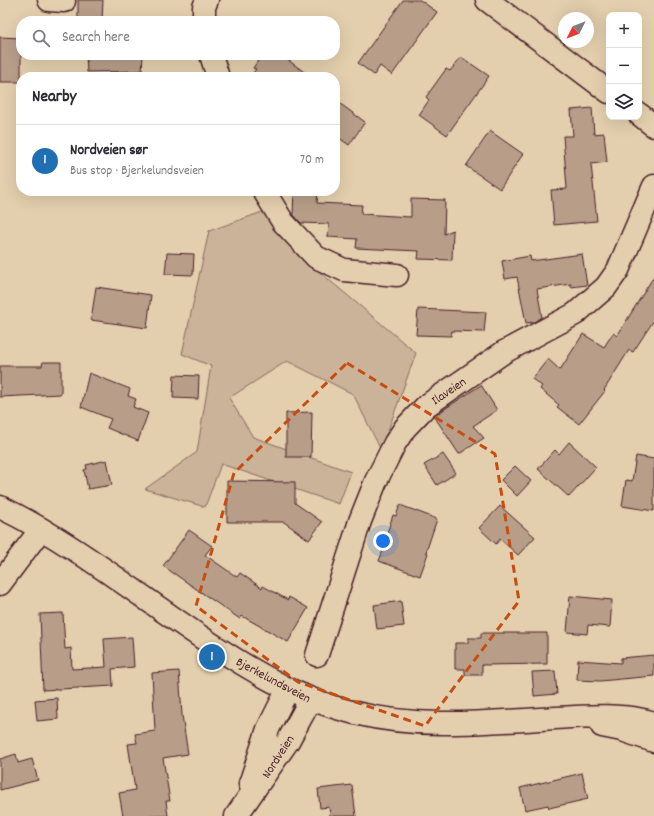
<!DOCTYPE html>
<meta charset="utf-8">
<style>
:root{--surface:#fff;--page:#f7f7f7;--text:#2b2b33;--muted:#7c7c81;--line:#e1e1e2;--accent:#1f6fb2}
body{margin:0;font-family:Dekko,sans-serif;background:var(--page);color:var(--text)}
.controls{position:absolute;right:12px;top:12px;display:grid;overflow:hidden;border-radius:8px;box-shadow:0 4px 16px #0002}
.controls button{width:36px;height:36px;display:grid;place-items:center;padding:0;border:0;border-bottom:1px solid var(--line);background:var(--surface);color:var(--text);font:20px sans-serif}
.compass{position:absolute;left:558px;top:12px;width:36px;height:36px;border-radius:50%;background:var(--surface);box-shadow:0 4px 16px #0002;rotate:228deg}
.you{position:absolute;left:383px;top:541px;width:14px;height:14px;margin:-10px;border:3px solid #fff;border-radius:50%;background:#1a73e8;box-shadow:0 0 0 6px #1a73e833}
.badge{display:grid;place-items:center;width:26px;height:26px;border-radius:50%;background:var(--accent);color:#fff;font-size:13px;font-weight:700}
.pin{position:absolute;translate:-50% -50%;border:2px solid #fff;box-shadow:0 1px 4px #0006}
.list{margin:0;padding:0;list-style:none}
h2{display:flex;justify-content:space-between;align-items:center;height:52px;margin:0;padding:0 16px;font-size:17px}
h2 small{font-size:13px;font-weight:400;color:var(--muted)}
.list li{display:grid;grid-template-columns:26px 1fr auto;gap:12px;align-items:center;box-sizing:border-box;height:72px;padding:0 16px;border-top:1px solid var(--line)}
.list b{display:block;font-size:15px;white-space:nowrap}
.list p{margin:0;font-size:13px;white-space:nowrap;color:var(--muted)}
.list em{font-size:13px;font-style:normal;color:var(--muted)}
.icon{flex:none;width:22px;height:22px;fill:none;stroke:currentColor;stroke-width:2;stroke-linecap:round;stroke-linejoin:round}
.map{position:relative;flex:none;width:654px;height:816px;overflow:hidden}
.search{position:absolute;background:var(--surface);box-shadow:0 4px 16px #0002;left:16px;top:16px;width:324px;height:44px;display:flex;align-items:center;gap:10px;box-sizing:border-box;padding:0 14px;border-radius:16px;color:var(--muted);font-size:15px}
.panel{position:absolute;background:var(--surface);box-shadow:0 4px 16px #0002;left:16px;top:72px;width:324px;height:124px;border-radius:16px}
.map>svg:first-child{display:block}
.green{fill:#cab398;stroke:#8a6962}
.building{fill:#b89e89;stroke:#4a1f2b}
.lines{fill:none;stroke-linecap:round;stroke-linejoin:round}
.street-casing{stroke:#4a1f2b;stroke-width:25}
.secondary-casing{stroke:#4a1f2b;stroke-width:25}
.street{stroke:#e3cfad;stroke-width:22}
.secondary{stroke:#e3cfad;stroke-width:22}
.marked{fill:none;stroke:#c84d12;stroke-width:3;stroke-dasharray:8 5;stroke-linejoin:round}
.labels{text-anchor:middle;stroke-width:4;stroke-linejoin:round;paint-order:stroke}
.street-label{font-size:13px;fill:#4a1f2b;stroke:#e3cfad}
</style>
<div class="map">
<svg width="654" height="816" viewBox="0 0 654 816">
<rect width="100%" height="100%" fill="#e3cfad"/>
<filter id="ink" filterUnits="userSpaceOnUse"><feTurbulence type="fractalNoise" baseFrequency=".025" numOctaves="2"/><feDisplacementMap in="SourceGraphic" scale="8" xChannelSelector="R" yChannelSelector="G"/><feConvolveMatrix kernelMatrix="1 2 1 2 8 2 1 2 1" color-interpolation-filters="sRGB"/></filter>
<g filter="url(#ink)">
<path class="green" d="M265,211L303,258L416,353L381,450L353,394L287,361L229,398L253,437L351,472L339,504L221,464L205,507L145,489L197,452L211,366L182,354L209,231Z"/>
<path class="building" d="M78,0H103L102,21H78Z
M403,0H420L437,12L392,75L380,66L374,75L358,63Z
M0,37L21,38V82H0Z
M86,55H143L142,71L87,72Z
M262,55H281L311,77H250L256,69L253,68Z
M461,57L489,76L447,135L419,115L429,100L426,97L446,69L450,71Z
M335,100L365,122L349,145L335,135Z
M592,108L594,134L604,133L607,162L591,164L597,221L554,225L551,190L567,189L563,136H573L571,110Z
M490,131L523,154L500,189L466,166Z
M294,191H318L317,203L362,205L361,214L411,217V199L445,200L444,234L453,230L452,260L418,259L419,251L356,248L357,239L328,237L329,224L301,223L293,214Z
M167,253L194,254L193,275L165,274Z
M582,254L587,285L571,287V284L537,289L542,317L534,322L526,323L517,277L505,279L502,261L530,256L531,261Z
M654,276V320L633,352L629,350L604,390L605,391L579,424L557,407L559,405L540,389L542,386L532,379L548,359L560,370L583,334L604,347L613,333L617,336Z
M96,287L151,295L147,328L91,320Z
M418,309L486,312L484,332L452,331L451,336L416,335Z
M43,362H61V394L0,397V366H42Z
M89,373L130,389L128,396L136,399L133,407L148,413L138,441L107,428L111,419L81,407Z
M174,375L199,376L198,399L173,398Z
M481,385L497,410L473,426L484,438L459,454L434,416Z
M312,412L311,457H286V413Z
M569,442L596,467L569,497L538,469L555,450L559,454Z
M443,454L456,473L437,485L424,465Z
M636,456L654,459V511L622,506L626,480L632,481Z
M107,460L112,485L88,489L84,470L87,469L86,465Z
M515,466L531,481L517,496L501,480Z
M227,481L295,482V503L322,522L309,540L284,522H227Z
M400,505L437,519L426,552L428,553L420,576L379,561L387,540L385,539L393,515L396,516Z
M500,506L535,537L518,555L500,539L496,544L479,528Z
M189,530L212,546L205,555L237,577L240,573L262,588L263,586L288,600L289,597L308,608L288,642L242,616L240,619L163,566Z
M570,596L612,600L610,627L588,625L587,634L567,632Z
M401,601L404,626L377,629L374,605Z
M63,613L65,649L71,648L72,669L106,667L104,639L132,637L134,667L112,669L113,686L43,690L40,614Z
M481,633H547V664L482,665V675H465V669H455V643H468V638H481Z
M654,655V676L600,681L577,680L578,660L621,663V658Z
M179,671L182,715L188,754L163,758L170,801H166L168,816H123L119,793L135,790L128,744L137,743L135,734L155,731L152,673Z
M555,671L557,694L534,696L532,672Z
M57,698L58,719L37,721L35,700Z
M16,754L18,763L32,759L38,780L0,790V759Z
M582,773L588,799L549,808L548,805L525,810L520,788Z
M352,785L356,816H330L329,807L320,808L318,789Z"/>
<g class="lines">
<g class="street-casing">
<path id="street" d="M49,0L64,1
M487,0L609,92
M204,21V7L207,0
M211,55L218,77
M639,114L654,126
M264,191L283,222L316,257L344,270L397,275
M0,584L41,529
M317,655L360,521L376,481L395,443L405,428L426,406L504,352L575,314L606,287L618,270L654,186"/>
</g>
<g class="secondary-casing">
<path id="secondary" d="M0,507C79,545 146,602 219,649C262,677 305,701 355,713C417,728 477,723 540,719C573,717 624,712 654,723
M602,726L622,730L654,741
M250,784L268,729L288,689
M236,816L288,741L311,699"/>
</g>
<use href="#street" class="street"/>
<use href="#secondary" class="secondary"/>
</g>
</g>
<path class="marked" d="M347,363L495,454L519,601L425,726L298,682L196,606L234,473Z"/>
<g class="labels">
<g class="street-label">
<text transform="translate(448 390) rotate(-34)" y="5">Ilaveien</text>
<text transform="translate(274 679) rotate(28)" y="5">Bjerkelundsveien</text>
<text transform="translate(277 756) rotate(-57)" y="5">Nordveien</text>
</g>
</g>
</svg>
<div class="controls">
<button>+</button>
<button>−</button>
<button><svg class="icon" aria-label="layers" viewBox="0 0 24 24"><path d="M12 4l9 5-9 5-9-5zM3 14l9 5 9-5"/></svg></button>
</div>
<svg class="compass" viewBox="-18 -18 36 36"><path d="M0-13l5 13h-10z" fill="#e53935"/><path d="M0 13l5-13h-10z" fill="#7c7c81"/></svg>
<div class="you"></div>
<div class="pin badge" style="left:212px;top:657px">1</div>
<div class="search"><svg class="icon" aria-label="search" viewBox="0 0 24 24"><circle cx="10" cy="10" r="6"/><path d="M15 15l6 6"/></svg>Search here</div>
<section class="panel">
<h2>Nearby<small></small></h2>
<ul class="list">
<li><span class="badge">1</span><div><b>Nordveien sør</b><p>Bus stop · Bjerkelundsveien</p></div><em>70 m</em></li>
</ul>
</section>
</div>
